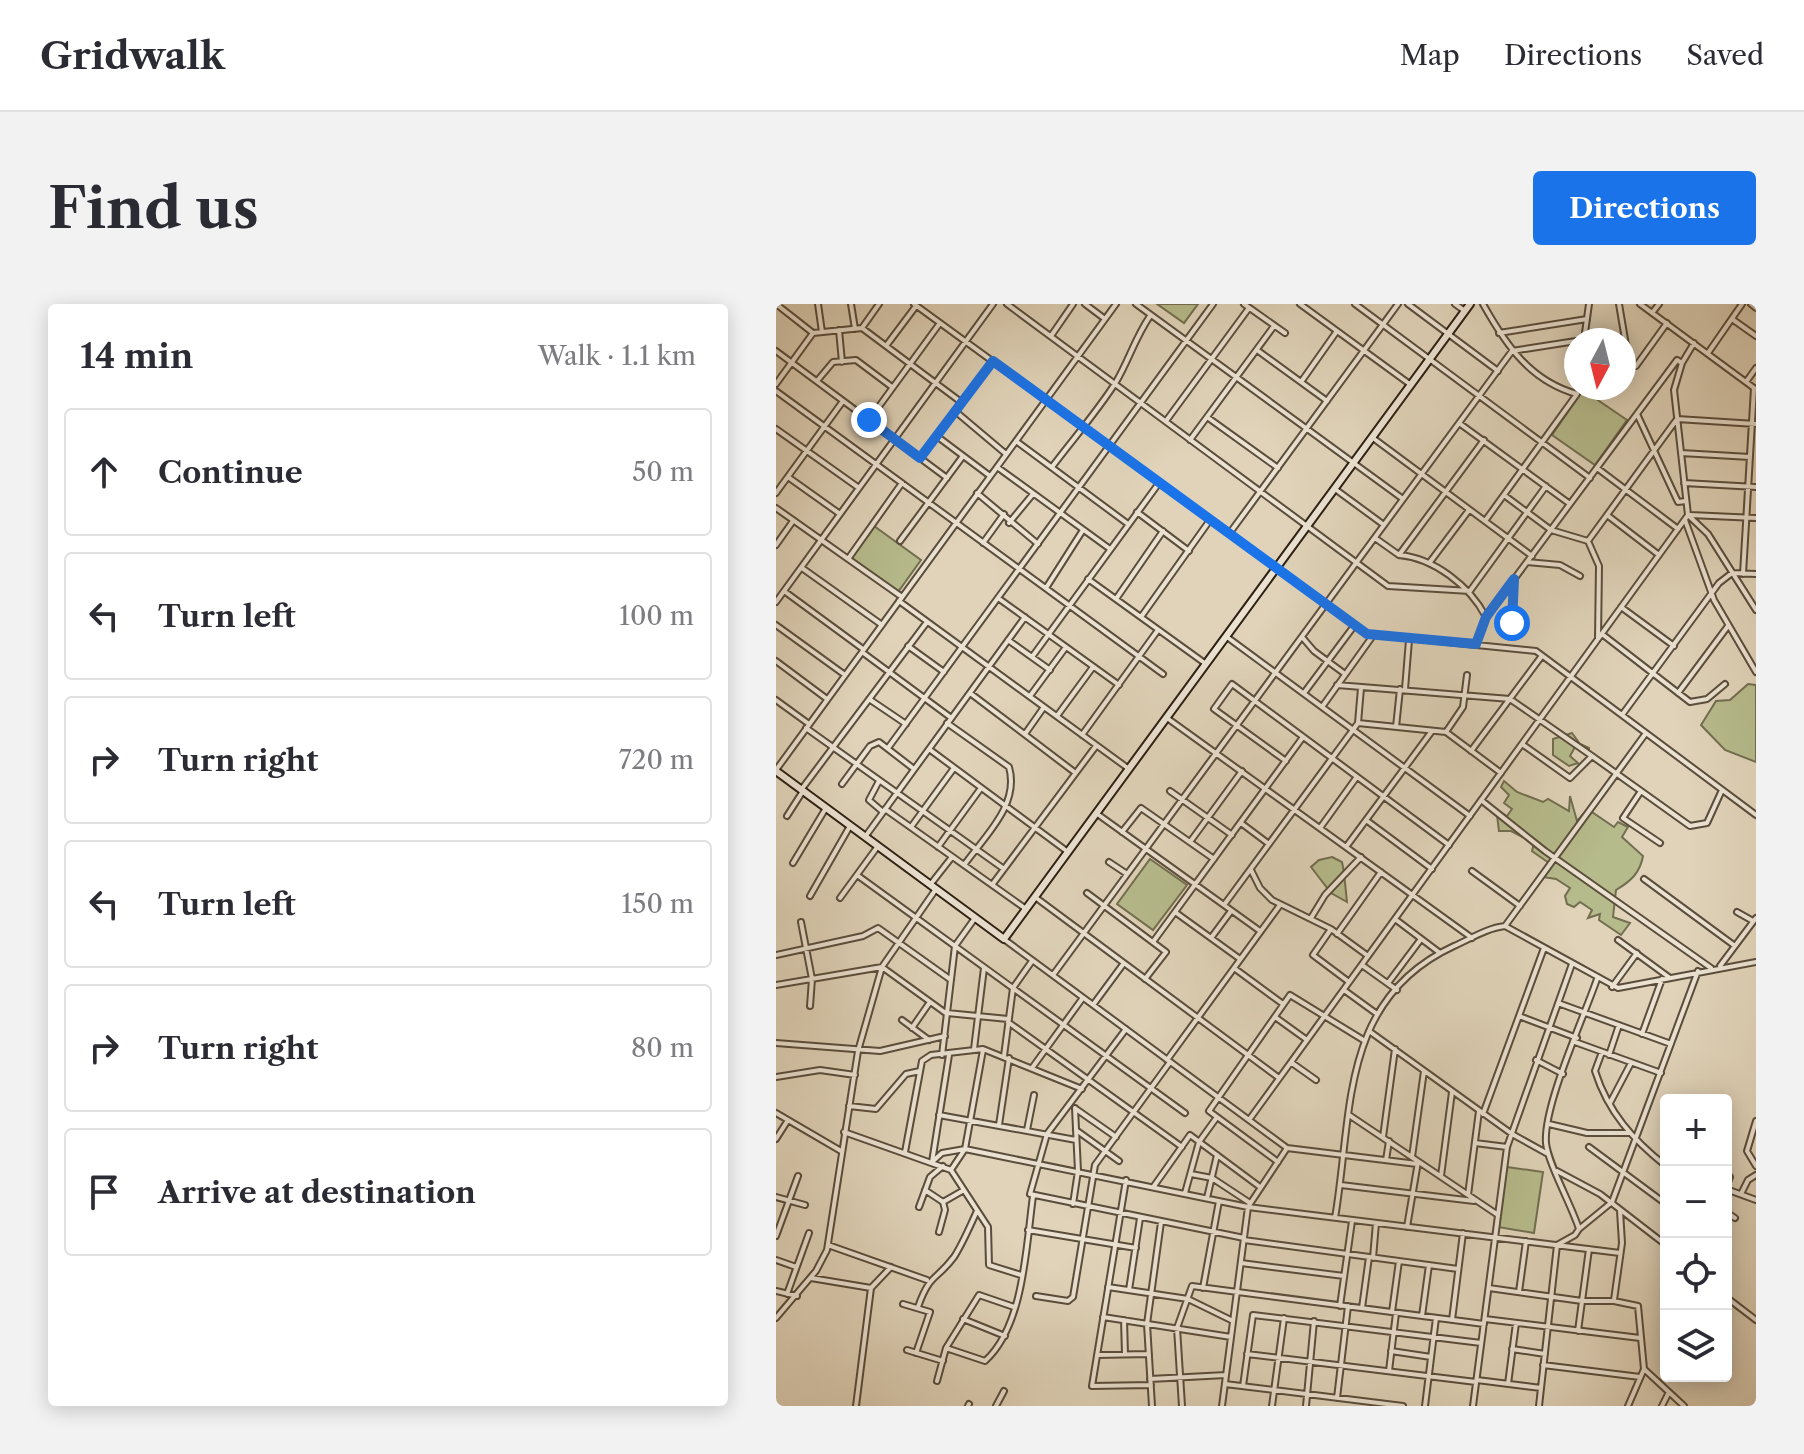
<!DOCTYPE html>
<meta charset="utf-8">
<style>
:root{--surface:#fff;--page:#f2f2f3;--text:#2b2b33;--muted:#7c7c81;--line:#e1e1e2;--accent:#1a73e8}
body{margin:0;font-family:"Libre Caslon Text",serif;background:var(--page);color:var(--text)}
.controls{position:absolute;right:24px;bottom:24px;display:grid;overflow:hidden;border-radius:8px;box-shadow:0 4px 20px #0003}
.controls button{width:72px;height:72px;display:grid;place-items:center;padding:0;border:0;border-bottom:2px solid var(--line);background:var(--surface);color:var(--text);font:40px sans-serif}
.compass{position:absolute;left:788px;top:24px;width:72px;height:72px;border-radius:50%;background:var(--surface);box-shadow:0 4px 20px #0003;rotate:187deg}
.stop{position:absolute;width:24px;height:24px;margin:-18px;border:6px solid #1a73e8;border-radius:50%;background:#fff}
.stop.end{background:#1a73e8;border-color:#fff;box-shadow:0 2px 8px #0008}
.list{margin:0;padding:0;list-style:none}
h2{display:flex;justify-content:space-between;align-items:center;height:104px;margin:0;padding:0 32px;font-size:34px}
h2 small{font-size:26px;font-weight:400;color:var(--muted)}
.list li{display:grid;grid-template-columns:52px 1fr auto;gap:24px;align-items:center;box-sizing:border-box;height:128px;margin:0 16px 16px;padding:0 16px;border:2px solid var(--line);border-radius:8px}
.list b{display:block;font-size:30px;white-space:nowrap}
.list em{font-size:26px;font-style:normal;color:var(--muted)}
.icon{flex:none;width:44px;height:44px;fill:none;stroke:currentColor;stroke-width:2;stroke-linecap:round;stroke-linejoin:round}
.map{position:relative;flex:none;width:980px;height:1102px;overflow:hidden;border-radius:8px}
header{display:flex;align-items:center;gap:48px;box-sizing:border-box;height:112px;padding:0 40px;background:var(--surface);border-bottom:2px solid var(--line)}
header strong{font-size:38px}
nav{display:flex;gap:44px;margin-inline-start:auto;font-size:28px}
.intro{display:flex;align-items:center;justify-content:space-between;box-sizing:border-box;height:192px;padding:0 48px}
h1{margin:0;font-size:56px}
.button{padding:20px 36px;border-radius:8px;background:var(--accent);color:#fff;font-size:28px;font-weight:700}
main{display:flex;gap:48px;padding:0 48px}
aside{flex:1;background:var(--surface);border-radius:8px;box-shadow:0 4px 20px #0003}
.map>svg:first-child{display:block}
.green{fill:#b6bb8c;stroke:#726e50;stroke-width:2}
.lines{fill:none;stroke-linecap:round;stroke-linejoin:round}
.street-casing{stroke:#5a4d3c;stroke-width:8}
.secondary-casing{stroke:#2d2013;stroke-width:10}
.street{stroke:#ebe2d2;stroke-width:4}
.secondary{stroke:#ebe2d2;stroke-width:6}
.route{stroke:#1a73e8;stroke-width:10}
</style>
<header>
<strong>Gridwalk</strong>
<nav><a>Map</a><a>Directions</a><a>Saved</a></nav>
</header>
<div class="intro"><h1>Find us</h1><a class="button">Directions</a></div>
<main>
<aside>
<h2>14 min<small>Walk · 1.1 km</small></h2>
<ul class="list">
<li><svg class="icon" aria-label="ahead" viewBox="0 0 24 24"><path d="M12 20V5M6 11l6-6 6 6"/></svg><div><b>Continue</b></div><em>50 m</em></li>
<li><svg class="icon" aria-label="left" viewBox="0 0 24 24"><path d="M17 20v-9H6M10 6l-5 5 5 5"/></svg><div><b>Turn left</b></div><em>100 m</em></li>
<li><svg class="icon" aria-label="right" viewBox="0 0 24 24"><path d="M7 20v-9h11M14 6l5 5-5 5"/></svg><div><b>Turn right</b></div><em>720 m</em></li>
<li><svg class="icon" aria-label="left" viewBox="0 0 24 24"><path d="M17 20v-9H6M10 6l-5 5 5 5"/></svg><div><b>Turn left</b></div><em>150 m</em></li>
<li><svg class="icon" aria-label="right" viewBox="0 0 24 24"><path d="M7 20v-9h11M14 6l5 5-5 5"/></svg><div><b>Turn right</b></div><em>80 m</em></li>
<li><svg class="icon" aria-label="arrive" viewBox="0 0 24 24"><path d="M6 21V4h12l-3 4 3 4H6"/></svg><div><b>Arrive at destination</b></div></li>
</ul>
</aside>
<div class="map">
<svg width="980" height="1102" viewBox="0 0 980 1102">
<rect width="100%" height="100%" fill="#e0d3b9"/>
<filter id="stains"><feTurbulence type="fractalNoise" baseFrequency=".0025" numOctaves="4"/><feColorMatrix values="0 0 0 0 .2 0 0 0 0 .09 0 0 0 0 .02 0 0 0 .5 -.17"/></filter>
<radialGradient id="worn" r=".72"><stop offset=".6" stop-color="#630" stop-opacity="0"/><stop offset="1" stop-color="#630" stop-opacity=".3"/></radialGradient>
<path class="green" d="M381,0H422L408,19Z
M807,86L851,116L819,161L776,131Z
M98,222L145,256L122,288L75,255Z
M972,380L980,381V458L949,446L925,421L940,397L954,396Z
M796,429L804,440L813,444V449L799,443L794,452L802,459L793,462L777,451V435Z
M728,477L741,488L767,498L772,495L793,507L794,492L801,517L821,495L816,508L838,523L842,518L852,523L846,533L867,552C864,569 855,577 840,586L837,613L854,619L845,631L823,616L824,610L812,614L816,606L804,598L798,603L791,600L789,592L794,584L780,575L767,573L773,559L756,547L758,539L735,527H723L721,511L724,508L731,512L736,505L728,499L733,491L725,483Z
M556,553L566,558C568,565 570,589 571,598L555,589L535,563L543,556Z
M374,555L411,581L377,626L341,600Z
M731,863L767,868L758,929L722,923Z"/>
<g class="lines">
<g class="street-casing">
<path id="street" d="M0,0L37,29L86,24L185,98
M42,0L46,28
M75,0L79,25
M138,0L591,330L760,347L980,511
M231,0L612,282L694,287
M309,0L329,15
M360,0L627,195
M468,0L509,29
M524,0L635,81
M579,0L814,174
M632,0L722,67
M679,0L689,7
M707,0C730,41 754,77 801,90L709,217
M843,0L853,59
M864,0L978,84
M975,0L980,4
M876,9L883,0
M956,15L980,32
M86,24L103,0
M63,26L66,58
M723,29L811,15
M275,32L297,0
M808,36L813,0
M918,39L906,59L898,86L912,211L932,230L980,306
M110,42L140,2
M481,46L551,97
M0,47L171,174
M932,49L966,0
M848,56L860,62L891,19
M41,77L57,58L80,56L116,83
M525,78L561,27
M970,78L980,64
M0,80L37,29
M0,87L387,370
M179,107L230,150
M861,110L902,198L910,197
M431,113L502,164
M93,116L164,19
M390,117L473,4
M683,119L794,200
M0,125L83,184
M162,133L214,172
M597,134L756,252
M414,136L498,22
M708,136L623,251C658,254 694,282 710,313
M240,137L352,220
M905,149L974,153
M144,154L217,57
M221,163L334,245
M276,163C297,135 321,108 340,78C353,56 359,34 374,12
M821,164L902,225
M12,173L64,210
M908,179L980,183
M559,185L608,221
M0,189L67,97
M201,189L262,240
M728,191L775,226L812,237L823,262L822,335
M0,204L126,293
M361,208L413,247
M831,211L883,251
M914,211L980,214
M909,216L938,296L980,368
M233,219L257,190
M453,230L622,0
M599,234L623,251
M124,237L187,152
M812,237L901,115L980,120
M207,239L228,210
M0,241L17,217
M72,255L126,179
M654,258L693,206
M751,258L784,261L804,272
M26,264L106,321
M967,270L978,84
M312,275L430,360
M270,284L307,226
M8,287L87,345
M694,287L770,182
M222,294L343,381
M340,295L387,227
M123,297L353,465
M0,298L217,0
M845,303L898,342
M365,313L434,216
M736,319L738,278
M0,321L69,371
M826,330L914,398L931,395L949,380
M451,333L694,512
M526,333L538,347L569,370
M232,336L274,366
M700,340L710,313L901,56L906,59
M132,342L168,368
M86,348L174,413
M256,353L383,179
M0,357L51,395
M561,381L734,395L816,452
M629,385L633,336
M194,389L297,467
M528,389L578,322
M902,389L952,322
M254,392L290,343
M93,395L130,420
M0,396L33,420
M546,403L596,333
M846,411L943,279L956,269L980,270
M281,412L317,363
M391,414L696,634
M171,419L233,463C244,501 208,533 188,561
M582,419L670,428L725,469
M620,423L624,385
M30,424L228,565
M670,428L687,403L691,371
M249,430L268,403
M306,431L382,326
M746,440L794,474L816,452L914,522L931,519L946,486
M112,444L437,0
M153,445L292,548
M695,447L765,353
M510,457L438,405L456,380L673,541
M0,466L340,0
M103,477L93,496L107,508
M66,480L94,442L103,438L138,465
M25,486L151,318
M394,487L456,531
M865,487L847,514L884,539
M705,496L769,547L935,664
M109,505L250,605
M320,509L484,627
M11,512L27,487
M590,516L656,565
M465,519L493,540
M135,523L178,464
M544,524L580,474
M346,528L365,504L438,555
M89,533L249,313
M414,538L466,467
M162,543L205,484
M570,543L656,427
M333,558L351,570
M17,559L50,504
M475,566L484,584L496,596L555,625L592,652
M696,567L744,602
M81,571L409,809
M868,575L959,642
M154,581L176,553
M216,581L320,442
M311,589L390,648L369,675
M34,592L74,522
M259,593L503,774
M64,594L102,542
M448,601L582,419L585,384
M399,608L464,655
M961,608L977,617
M535,614L549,591L585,553
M619,615L664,649
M25,618L36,675L34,702
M729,622L870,429
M555,625L537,651L573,678
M561,630L605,568
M435,634L455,607
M229,636L511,844L641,860
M842,636L894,674
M377,638L527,433
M0,651L87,632L102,624L175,676
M586,661L621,686
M944,662L980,614
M458,664L507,700
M277,671L736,47L800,37
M612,679L645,635
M0,681L106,663L171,710
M836,683L861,649
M568,686L601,710
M782,699L895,740
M317,701L348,659
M171,709L232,715
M743,712L801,734
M499,713L531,736
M126,716L153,736
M232,718L406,843
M136,724L154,698
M350,725L271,830L254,890L468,934
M593,727L736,830L772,850
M866,730L886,675
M799,738L885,769
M0,739L104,747L169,732
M198,745L208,664
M826,748L819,767C832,808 857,836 890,862
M166,751L179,642L199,614
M173,751L156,858L166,849L189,845L472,903L844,949
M833,751L843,721
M228,752L237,684L256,657
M391,756L504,601
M760,756L787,770
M516,759L540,776
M256,764L306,695
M0,773L44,766L79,771
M834,799L855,759
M73,802L100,805L130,770L144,767
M300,805L340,833
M0,809L65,847
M707,810L768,644
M163,811L300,836
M573,811L722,911
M473,816L912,211
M980,817L971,847L980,862
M773,820L811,829H852
M223,821L233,754
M251,826L258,791
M300,826L343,857
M68,828L175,866L212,923L213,961L245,971
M607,833L619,745
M0,835L12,816
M699,839L731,843
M813,843L890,900
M129,848L146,757L155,751L207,745L306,785
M636,853L648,767
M610,856L613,837
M502,858L433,807L514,691L589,737
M175,866L189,845L207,746
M781,867L824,890L890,941
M950,868L954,873L950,884
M415,870L436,874L474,899
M665,872L676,788
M350,876L316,1082L375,1081
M565,881L698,897
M378,882L414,831L484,883
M950,885L980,896
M149,886L167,898L169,906L163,928
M409,889L423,838L441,813
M965,890L972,876L980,871
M692,891L703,807
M0,893L29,901
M431,894L441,851
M167,898L188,886
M297,900L302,867L299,804
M143,903L154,873L167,862
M950,908L959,914
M559,914C577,809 563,695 678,642C694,635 711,624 729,622L842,684L980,658
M631,923L642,858
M803,925L836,898L922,667
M252,926L360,944
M0,932L22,872
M468,936L682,965
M52,941L151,976
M597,954L600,919
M0,956L20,963
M465,959L568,972
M35,974L95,984
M332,983L412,995L457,1017
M427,984L443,897
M713,984L806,997H838L862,1002L868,1065L852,1102
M353,986L364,914
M0,987L21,992
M743,988L750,937
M11,990L33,929
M260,992L292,997L297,993L319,861L394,758
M950,993L980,1016
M838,996L846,939L844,907
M127,1000L154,1008L140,1049
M564,1002L576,917
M142,1003C154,969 160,977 178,953C187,939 194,922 201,907
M586,1004L593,953
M616,1008L623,957
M646,1012L653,961
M327,1013L455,1033
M0,1014L40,967L51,946L82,747L106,663L160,585
M187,1015L229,1032
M709,1015L864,1034
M348,1016L349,1050
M676,1016L687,929
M802,1027L813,945
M170,1044L209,1057C248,1022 250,943 257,892
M736,1045L769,1050
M131,1046L167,1057
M615,1047L655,1053
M471,1050L700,1078
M321,1051L373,1050
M767,1061L864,1073
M868,1065L908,1102
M613,1067L620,1009
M374,1075L450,1071
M701,1076L765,1084
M161,1077L170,1044L203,991L238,1003
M449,1080L627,1102
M732,1080L740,1019
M467,1082L477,1011L705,1039
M561,1094L572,1002
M80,1102L95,984L115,963
M192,1102L193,1100
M220,1102L228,1087
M376,1102L371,1020L385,918
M406,1102L401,1024L416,982L708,1020
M446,1102L472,903L511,844
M496,1102L508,1014
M530,1102L538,1017
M649,1102L660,1014
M697,1102L731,843L796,660
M763,1102L781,941L799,931L803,925C796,902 772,860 770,839C767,802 808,713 821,675
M886,1102L892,1090"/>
</g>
<g class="secondary-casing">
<path id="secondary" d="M0,467L228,635L694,0"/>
</g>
<use href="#street" class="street"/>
<use href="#secondary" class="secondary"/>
</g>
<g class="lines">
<path class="route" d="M93,116L144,154L217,57L591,330L700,340L710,313L738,275L736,319"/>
</g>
<rect width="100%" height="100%" filter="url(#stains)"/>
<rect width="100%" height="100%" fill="url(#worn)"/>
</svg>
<div class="controls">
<button>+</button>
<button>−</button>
<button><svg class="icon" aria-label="locate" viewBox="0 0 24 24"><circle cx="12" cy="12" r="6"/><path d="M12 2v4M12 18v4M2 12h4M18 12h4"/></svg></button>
<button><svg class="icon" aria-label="layers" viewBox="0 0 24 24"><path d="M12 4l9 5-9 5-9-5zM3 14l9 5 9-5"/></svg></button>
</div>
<svg class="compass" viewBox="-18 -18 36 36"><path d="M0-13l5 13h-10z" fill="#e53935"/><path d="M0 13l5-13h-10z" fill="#7c7c81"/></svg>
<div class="stop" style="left:736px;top:319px"></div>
<div class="stop end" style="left:93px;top:116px"></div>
</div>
</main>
